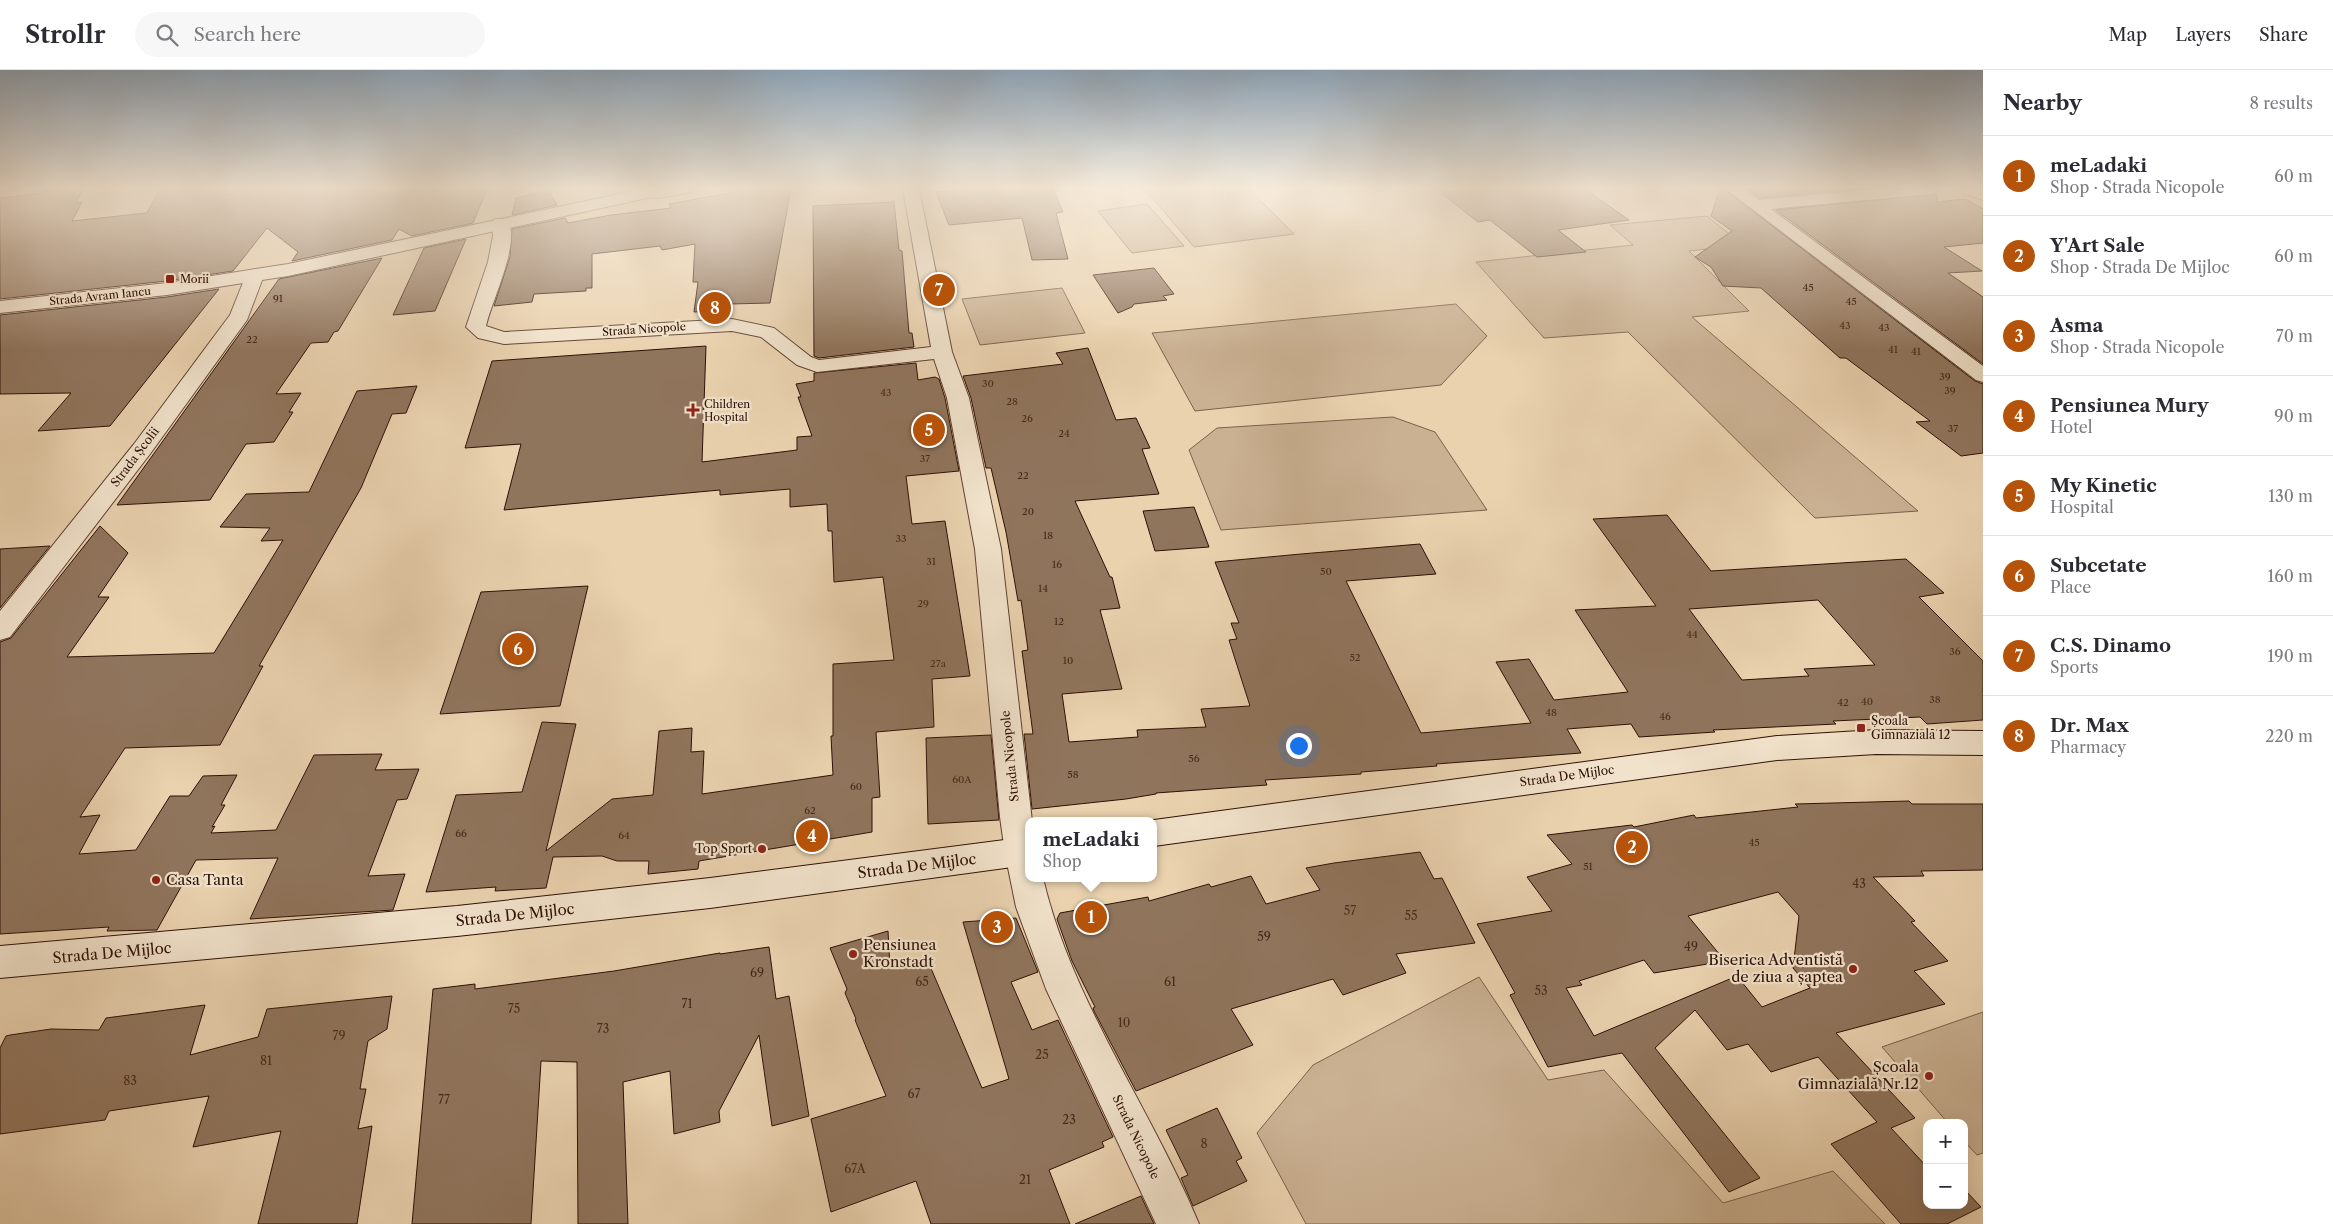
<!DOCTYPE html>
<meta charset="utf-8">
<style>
:root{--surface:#fff;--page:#f7f7f7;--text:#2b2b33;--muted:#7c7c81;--line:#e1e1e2;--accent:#b45309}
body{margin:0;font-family:"Libre Caslon Text",serif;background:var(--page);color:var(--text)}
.controls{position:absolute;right:15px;bottom:15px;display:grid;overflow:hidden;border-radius:10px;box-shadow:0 5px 20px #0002}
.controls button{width:45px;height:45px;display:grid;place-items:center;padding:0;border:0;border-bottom:1px solid var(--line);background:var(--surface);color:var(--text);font:25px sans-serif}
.you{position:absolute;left:1298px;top:675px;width:18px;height:18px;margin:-12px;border:4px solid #fff;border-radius:50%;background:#1a73e8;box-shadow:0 0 0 8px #1a73e833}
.badge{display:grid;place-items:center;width:32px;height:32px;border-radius:50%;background:var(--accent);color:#fff;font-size:16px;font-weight:700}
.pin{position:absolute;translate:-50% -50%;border:2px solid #fff;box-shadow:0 1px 5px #0006}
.popup{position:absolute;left:1025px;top:747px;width:132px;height:65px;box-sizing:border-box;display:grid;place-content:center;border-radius:10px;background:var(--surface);filter:drop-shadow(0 1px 4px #0005);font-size:16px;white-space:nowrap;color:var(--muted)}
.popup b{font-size:19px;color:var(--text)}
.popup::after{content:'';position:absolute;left:50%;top:100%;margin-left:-10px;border:10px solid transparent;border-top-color:var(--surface)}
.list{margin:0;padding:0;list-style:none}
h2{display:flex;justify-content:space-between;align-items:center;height:65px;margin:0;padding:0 20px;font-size:21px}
h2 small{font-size:16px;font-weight:400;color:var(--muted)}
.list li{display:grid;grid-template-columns:32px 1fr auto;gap:15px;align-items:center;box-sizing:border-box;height:80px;padding:0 20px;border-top:1px solid var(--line)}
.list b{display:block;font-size:19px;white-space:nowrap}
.list p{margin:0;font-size:16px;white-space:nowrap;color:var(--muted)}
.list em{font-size:16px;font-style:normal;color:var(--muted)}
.icon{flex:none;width:28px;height:28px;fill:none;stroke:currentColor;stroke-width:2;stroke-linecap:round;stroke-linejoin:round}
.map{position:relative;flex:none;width:1983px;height:1154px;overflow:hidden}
header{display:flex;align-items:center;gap:30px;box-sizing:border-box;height:70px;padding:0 25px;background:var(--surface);border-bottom:1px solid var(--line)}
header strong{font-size:24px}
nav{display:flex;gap:28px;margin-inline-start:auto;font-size:18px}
.search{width:350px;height:45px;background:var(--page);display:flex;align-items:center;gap:12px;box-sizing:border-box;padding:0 18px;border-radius:28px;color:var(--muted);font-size:19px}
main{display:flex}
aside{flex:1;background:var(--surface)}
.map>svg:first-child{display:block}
.green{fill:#cab192;stroke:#7c604c}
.building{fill:#90755d;stroke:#2e1005;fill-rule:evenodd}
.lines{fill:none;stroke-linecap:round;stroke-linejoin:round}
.minor-casing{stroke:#5d4030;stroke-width:2}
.tertiary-casing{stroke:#5d4030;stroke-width:2}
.secondary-casing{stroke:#2e1005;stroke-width:2}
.minor{fill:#f1e2cb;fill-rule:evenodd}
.tertiary{fill:#f1e2cb;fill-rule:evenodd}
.secondary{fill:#f1e2cb;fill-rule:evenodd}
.poi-dot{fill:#8f2418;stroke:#f1e2cb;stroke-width:2}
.labels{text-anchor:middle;stroke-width:4.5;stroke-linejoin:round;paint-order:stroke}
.number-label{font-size:10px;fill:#46291b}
.far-poi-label{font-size:11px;fill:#2e1005;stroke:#f1e2cb;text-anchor:start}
.far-street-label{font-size:11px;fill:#2e1005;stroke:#f1e2cb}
.street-label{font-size:12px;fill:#2e1005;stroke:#f1e2cb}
.poi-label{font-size:12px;fill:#2e1005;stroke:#f1e2cb;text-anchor:start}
.near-number-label{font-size:12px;fill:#46291b}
.near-street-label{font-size:15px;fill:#2e1005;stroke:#f1e2cb}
.near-poi-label{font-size:15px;fill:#2e1005;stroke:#f1e2cb;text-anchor:start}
</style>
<header>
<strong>Strollr</strong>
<div class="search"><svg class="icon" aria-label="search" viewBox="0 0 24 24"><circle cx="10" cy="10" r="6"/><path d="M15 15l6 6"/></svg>Search here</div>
<nav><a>Map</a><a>Layers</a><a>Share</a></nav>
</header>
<main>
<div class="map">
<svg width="1983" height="1154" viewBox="0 0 1983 1154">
<rect width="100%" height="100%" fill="#ead2af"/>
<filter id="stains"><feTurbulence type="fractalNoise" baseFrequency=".004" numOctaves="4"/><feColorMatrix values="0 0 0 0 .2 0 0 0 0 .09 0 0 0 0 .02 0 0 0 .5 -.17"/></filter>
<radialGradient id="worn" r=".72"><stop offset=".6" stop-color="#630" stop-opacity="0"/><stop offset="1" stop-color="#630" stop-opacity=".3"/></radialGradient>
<path class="green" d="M1145,119H1249L1294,164L1194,177Z
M1147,134L1184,176L1132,183L1098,141Z
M1707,146L1743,175L1689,181L1749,241L1692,247L1918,441L1815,448L1628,262L1544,268L1476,192L1633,175L1610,155Z
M1062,218L1085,263L980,275L962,229Z
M1456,234L1487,266L1441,315L1195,341L1152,263Z
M1393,347L1435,362L1487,440L1221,460L1189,380L1217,358Z
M1479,907L1548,1010L1604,1000L1723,1133L1833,1101L1885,1154H1306L1257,1063L1313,995Z
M1983,942V1083L1977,1085L1964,1071V1053H1948L1882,977Z"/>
<path class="building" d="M45,119H83L76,133L82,132L72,151L147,143L160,119H487L473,153L412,166L399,159L392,170L292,191L298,182L267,158L233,201L167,211L0,229V128L42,123Z
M751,119H791L770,233L730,234V240L694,242L698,212H693L695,174L662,180L660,176L592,184V218H586V221L534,224L532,232L494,236L510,187L512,159L565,148L568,153L611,145L671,138L669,134Z
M969,119H1053L1063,142L1056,143L1068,189L1032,190L1022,148L949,155L936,122Z
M1474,119H1585L1629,150L1558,160L1586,182L1537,187L1490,150L1478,152L1441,123Z
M1720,119H1724L1975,311L1983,314V383L1961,386L1916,352L1930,351L1846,288H1840L1761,218L1723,216L1711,197L1695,187L1732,161L1711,146Z
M1747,119H1859L1760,128Z
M549,121L557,135L512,145L516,128Z
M1937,124V132L1965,129L1983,139V173L1944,177L1982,201L1948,203L1983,227V294L1776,140Z
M894,132L899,180L902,181L909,263H912L914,277L819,288L814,286L813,136Z
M466,169L435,241L393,245L424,178Z
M382,188L338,261L334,262L328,272L311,273L276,324L301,323L289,342H293L274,372L246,374L210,430L117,435L279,209Z
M1154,198L1174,224L1163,226L1167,230L1134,234L1132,237L1118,243L1093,205Z
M219,219L110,356L38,361L71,323L0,324V245L167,227Z
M706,276L702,392L797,380V367L812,366L798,327H801L796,314L814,311V303L916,293L918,310L935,307L939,309L945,328L959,401L906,406L912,454L945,451L970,606L932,609L934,657L876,662L880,727L872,728V762L699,791L698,799L648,804L649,791H617L602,786L553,787L546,818L495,821L496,817L426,822L456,725L522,722L542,652L576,654L546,781L612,729L653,725L659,661L692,658L691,682L704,681L702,724L833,705L831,666H833V594L894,590L883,507L834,512L832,461H828L827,434L790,437V419L720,425V420L504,440L521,374L465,378L492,291Z
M1088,278L1116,350L1136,348L1150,378L1142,379L1159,424L1075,431L1110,507H1112L1120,538L1100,540L1122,619L1062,624L1069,672L1138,667L1137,660L1206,657L1201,639L1250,636L1229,570L1237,569L1231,553H1239L1215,492L1301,484L1420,474L1436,504L1346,511L1421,663L1531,653L1496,592L1529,589L1554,630L1628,622L1575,540L1656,536L1593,449L1667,445L1711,501L1906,489L1944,523L1919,527L1983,591V650L1927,654L1920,647L1833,651L1836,654L1713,660L1715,662L1639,667L1631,654L1567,659L1581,683L1436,694L1437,696L1361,702V704L1265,710L1267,715L1156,723V724L1126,729L1032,739L1024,664H1033L1022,581L1028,580L1021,530L1018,531L1006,462L991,398H986L971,328L963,306L1063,294L1056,283ZM1818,530L1875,595L1804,599L1809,606L1742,610L1689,539Z
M417,316L406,343L392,344L361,418L259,596H263L220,675L125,678L80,747L100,745L79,784L136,780L170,726H189L203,706L237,705L221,735H225L212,757L215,756L211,763L276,760L314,685L382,684L375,700L419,699L407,729L397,730L368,806L405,804L393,840L250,849L278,788L196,790L157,860L107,861L109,857L0,864V572L11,568L100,456L128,483L98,527H109L67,587L214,583L283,470L261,471L270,458L220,457L246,424L309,422L357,321Z
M1194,437L1209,477L1155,481L1143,441Z
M50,476L0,538V479Z
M588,516L560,636L440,644L481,522Z
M991,665L999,750L928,754L926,668Z
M1909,731L1912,734H1983V800L1921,801L1924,806L1873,807L1915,851L1911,852L1948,891L1914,901L1945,934L1836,963L1915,1048L1891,1058L1927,1097V1135H1964V1119L1981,1137L1947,1154H1901L1831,1074L1877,1052L1818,987L1771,1002L1748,974L1727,980L1695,940L1655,978L1760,1108L1729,1122L1622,983L1548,997L1510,925L1515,923L1477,854L1552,841L1527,807L1572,794L1547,765L1632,755L1634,757L1694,745L1696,748L1798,737L1795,734ZM1778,822L1799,846L1793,898L1810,918L1762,937L1737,906L1594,966L1566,918L1582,915L1579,911L1644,890L1654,903L1725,891L1688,846Z
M1420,782L1434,809L1442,808L1475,873L1396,884L1406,903L1343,925L1333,909L1231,939L1253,975L1136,1021L1094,941L1093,938L1095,937L1072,891L1057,849L1060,843L1148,827L1149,831L1209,814L1211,817L1251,806L1266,834L1320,820L1306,798L1334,793Z
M1016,848L1038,902L1011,912L1032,960L1058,950L1113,1067L1102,1072L1104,1077L1049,1100L1070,1154H931L916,1111L831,1142L811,1049L886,1026L855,950L856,949L845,923L847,919L830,878L888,861L890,898L930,896L982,1018L1009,1009L963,852Z
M769,877L776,929L789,926L809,1046L772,1056L759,965L719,1041L720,1052L674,1064L670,1001L623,1012L628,1154H578L577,992L541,991L531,1154H412L433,919L475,914V919L614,901L720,883V884Z
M392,926L387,959L368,971L360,1019H366L358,1059L372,1056L357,1154H258L281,1061L193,1077L209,1026L109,1041L105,1050L0,1064V978L6,966L10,965L51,959L99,960L106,948L205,935L190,985L258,967L267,939Z
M1217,1038L1242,1088L1236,1091L1247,1111L1193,1136L1181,1108L1188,1105L1166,1060Z
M1141,1126L1154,1154H1075Z"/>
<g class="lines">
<g class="minor-casing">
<path id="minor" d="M903,119H919L952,282L969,328L1001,479L1032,751H1028V808H1043C1072,932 1151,1038 1199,1154H1156L1046,919L1016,837L1005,783L1000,747L975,479L947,328L934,289L817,302L797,295L761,267L732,261L504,274L478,268L466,257L488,192L493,166L492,153L495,149H507C522,171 491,232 486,256L504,262L732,249L774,258L811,287L819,290L931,277Z
M1726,119H1744L1759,130L1878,119H1939L1937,122L1931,124L1771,139L1983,296V312L1976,310Z
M1958,119H1983V130L1960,122Z
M255,199L262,201L264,205L247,250L150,384L10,567L0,570V541L134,374L230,245L246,205L248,201Z"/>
</g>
<g class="tertiary-casing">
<path id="tertiary" d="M627,119H695L693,122L658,128L652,127L288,206L167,225L0,243V231L167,213L288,194L629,122Z"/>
</g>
<g class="secondary-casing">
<path id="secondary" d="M1876,660L1983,661V685L1876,684L1777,690L1154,776V751H1151L1154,750L1777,666Z
M1028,767V795L710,838L457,866L0,908V876L457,836L710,808Z"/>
</g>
<use href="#minor" class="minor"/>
<use href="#tertiary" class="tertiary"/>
<use href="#secondary" class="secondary"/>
</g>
<linearGradient id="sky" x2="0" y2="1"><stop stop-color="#8fa6ba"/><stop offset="0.42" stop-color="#f6ebdb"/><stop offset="1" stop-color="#f6ebdb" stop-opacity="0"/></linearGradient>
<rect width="1983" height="280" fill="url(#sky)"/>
<g class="poi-dot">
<rect x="165" y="204" width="10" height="10" rx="2.5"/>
<path d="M690.5 332.5h5v5h5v5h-5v5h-5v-5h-5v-5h5z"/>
<rect x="1856" y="653" width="10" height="10" rx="2.5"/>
<circle cx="762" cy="779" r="5"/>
<circle cx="156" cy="810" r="5"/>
<circle cx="853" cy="884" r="5"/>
<circle cx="1853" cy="899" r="5"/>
<circle cx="1929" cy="1006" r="5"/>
</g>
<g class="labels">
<g class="number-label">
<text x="1808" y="221">45</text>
<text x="278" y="232">91</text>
<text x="1851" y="235">45</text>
<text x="1845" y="259">43</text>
<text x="1884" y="261">43</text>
<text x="252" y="273">22</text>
<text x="1893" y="283">41</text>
<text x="1916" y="285">41</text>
<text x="1945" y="310">39</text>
<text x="988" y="317">30</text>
<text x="1950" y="324">39</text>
<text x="886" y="326">43</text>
<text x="1012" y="335">28</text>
<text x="1027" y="352">26</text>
<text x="1953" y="362">37</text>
<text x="1064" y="367">24</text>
<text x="925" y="392">37</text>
<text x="1023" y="409">22</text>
<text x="1028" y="445">20</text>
<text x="1048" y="469">18</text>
<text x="901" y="472">33</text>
<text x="931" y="495">31</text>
<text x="1057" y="498">16</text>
<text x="1326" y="505">50</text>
<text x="1043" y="522">14</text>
<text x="923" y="537">29</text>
<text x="1059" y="555">12</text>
<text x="1692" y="568">44</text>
<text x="1955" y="585">36</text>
<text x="1355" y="591">52</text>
<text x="1068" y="594">10</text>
<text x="938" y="597">27a</text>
<text x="1935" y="633">38</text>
<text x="1867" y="635">40</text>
<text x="1843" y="636">42</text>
<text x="1551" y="646">48</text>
<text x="1665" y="650">46</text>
<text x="1194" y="692">56</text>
<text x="1073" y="708">58</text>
<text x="962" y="713">60A</text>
<text x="856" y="720">60</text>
<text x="810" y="744">62</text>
<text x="461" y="767">66</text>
<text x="624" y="769">64</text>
<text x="1754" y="776">45</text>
<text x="1588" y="800">51</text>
</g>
<g class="far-poi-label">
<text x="180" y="213">Morii</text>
<text x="704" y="338">Children<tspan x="704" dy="13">Hospital</tspan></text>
</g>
<g class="far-street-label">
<text transform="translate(100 226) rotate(-6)" y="4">Strada Avram Iancu</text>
<text transform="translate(644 259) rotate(-4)" y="4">Strada Nicopole</text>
</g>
<g class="street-label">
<text transform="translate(135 387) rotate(-53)" y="4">Strada Școlii</text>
<text transform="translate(1010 686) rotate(-96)" y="4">Strada Nicopole</text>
<text transform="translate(1567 706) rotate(-8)" y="4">Strada De Mijloc</text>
<text transform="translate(1136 1067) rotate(64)" y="4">Strada Nicopole</text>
</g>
<g class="poi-label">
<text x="1871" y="655">Școala<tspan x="1871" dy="14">Gimnazială 12</tspan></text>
<text x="752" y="783" text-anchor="end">Top Sport</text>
</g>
<g class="near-number-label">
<text x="1859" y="818">43</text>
<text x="1350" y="845">57</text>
<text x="1411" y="850">55</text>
<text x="1264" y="871">59</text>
<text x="1691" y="881">49</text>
<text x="757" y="907">69</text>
<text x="922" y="916">65</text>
<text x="1170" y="916">61</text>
<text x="1541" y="925">53</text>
<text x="687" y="938">71</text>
<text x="514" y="943">75</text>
<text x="1124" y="957">10</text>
<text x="603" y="963">73</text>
<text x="339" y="970">79</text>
<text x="1042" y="989">25</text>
<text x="266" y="995">81</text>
<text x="130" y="1015">83</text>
<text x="914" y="1028">67</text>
<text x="444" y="1034">77</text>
<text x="1069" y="1054">23</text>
<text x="1204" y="1078">8</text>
<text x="855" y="1103">67A</text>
<text x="1025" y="1114">21</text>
</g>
<g class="near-street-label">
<text transform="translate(917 796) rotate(-7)" y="5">Strada De Mijloc</text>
<text transform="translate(515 845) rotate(-6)" y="5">Strada De Mijloc</text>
<text transform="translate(112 883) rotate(-5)" y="5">Strada De Mijloc</text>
</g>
<g class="near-poi-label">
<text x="166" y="815">Casa Tanta</text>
<text x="863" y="880">Pensiunea<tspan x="863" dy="17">Kronstadt</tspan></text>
<text x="1843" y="895" text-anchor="end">Biserica Adventistă<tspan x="1843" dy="17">de ziua a șaptea</tspan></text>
<text x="1919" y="1002" text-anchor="end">Școala<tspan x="1919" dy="17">Gimnazială Nr.12</tspan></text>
</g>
</g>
<rect width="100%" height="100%" filter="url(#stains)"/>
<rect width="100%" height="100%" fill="url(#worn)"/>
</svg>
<div class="controls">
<button>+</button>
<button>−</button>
</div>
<div class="you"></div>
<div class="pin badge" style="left:1091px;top:847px">1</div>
<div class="popup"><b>meLadaki</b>Shop</div>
<div class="pin badge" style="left:1632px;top:777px">2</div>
<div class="pin badge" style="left:997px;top:857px">3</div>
<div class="pin badge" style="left:812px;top:766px">4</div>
<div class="pin badge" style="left:929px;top:360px">5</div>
<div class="pin badge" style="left:518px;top:579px">6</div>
<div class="pin badge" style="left:939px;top:220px">7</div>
<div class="pin badge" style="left:715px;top:238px">8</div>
</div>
<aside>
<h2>Nearby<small>8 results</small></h2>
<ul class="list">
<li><span class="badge">1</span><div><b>meLadaki</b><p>Shop · Strada Nicopole</p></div><em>60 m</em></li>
<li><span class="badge">2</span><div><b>Y'Art Sale</b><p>Shop · Strada De Mijloc</p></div><em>60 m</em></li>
<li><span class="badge">3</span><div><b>Asma</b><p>Shop · Strada Nicopole</p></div><em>70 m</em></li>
<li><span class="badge">4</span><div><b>Pensiunea Mury</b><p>Hotel</p></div><em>90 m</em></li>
<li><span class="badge">5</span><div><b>My Kinetic</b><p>Hospital</p></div><em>130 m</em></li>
<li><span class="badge">6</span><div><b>Subcetate</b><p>Place</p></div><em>160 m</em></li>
<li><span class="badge">7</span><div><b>C.S. Dinamo</b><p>Sports</p></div><em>190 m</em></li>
<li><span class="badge">8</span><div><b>Dr. Max</b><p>Pharmacy</p></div><em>220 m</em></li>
</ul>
</aside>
</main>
